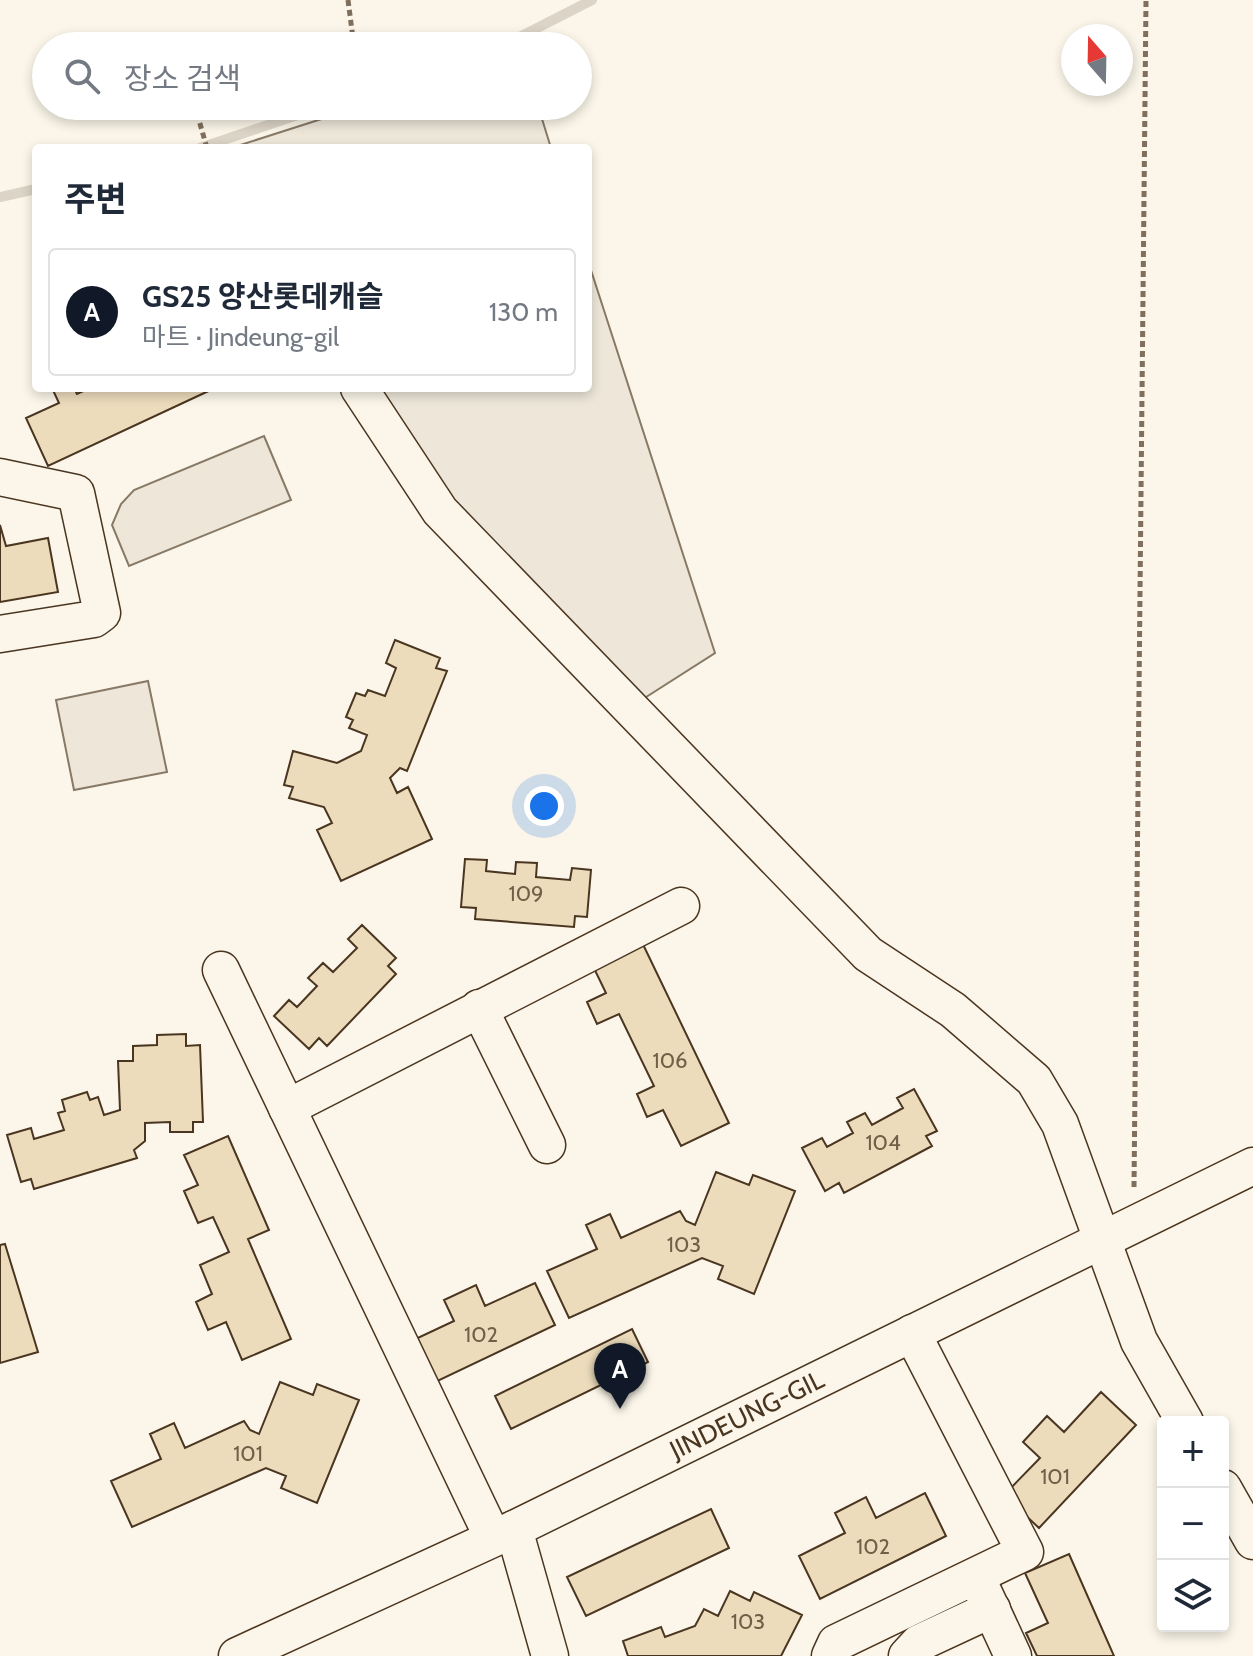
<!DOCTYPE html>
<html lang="ko">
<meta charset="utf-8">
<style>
:root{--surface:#fff;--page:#f6f6f7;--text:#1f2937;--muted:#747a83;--line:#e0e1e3;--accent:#111827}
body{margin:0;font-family:Cabin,"Noto Sans KR",sans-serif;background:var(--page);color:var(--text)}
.controls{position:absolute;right:24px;bottom:24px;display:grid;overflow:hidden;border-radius:8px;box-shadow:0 4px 12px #0003}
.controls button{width:72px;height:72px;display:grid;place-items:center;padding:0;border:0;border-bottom:2px solid var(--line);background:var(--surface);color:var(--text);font:40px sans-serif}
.compass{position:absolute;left:1061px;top:24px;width:72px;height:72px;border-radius:50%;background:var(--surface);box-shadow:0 4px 12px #0003;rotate:340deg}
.you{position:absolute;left:544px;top:806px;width:28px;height:28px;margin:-20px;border:6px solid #fff;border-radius:50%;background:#1a73e8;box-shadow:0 0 0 12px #1a73e833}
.badge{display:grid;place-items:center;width:52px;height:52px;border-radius:50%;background:var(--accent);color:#fff;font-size:26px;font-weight:700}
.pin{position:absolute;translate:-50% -66px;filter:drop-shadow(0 2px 4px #0008)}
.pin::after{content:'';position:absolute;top:42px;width:28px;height:24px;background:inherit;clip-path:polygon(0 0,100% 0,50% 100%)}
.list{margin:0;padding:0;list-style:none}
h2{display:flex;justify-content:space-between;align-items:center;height:104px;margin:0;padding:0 32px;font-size:34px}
h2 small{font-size:26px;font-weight:400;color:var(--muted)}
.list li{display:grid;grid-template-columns:52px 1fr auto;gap:24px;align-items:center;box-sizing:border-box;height:128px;margin:0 16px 16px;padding:0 16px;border:2px solid var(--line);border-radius:8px}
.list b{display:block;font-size:30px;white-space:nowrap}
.list p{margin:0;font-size:26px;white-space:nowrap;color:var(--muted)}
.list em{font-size:26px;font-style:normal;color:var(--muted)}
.icon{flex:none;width:44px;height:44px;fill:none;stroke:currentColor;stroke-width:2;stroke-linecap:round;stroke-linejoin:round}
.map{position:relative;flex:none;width:1253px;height:1656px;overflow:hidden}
.search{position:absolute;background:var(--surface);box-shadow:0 4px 12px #0003;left:32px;top:32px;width:560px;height:88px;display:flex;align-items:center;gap:20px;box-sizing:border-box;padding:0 28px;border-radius:44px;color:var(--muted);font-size:30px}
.panel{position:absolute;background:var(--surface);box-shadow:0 4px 12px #0003;left:32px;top:144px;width:560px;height:248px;border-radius:8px}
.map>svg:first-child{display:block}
.green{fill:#ede6d9;stroke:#887966;stroke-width:2}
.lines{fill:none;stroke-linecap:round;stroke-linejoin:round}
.stream{stroke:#dcd4c6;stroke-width:10}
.building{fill:#ecdcbc;stroke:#4a3520;stroke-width:2}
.minor-casing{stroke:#4a3520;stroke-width:39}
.path{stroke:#7f6f5c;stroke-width:5;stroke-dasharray:6 4;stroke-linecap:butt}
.minor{stroke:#fbf6e9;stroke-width:36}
.labels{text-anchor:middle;stroke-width:6;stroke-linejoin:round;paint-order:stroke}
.number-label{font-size:22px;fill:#725f47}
.street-label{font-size:26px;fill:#4a3520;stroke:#fbf6e9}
</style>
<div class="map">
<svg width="1253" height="1656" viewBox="0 0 1253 1656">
<rect width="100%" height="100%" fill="#fbf6e9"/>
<path class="green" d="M362,106H538L551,148H231Z
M588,261L715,653L643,699L462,517L379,388H588Z
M264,436L291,500L129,566L112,525L121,504L134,490Z
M148,681L167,772L74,790L56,700Z"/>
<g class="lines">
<path class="stream" d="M502,46L592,0
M200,148L324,106
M0,197L36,189"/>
</g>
<path class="building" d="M52,388H74L77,394L90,388H215L48,466L26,418L59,403Z
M0,525L6,546L48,538L58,592L0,602Z
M395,640L440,658L436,668L447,671L407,771L400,768L390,778L397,793L408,787L432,839L341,881L317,830L332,823L324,807L289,798L293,787L284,785L293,751L337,763L361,751L367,735L349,728L353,720L346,717L356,693L365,696L368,690L385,696L396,668L386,663Z
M465,859L487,860L486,871L515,874L516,862L537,863L536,877L570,880L572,868L591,870L587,917L575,916L574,927L475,919L476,908L461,907Z
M362,925L396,958L388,966L396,974L327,1046L319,1038L309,1049L274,1016L289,1000L297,1007L317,986L308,978L323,963L333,972L357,948L348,939Z
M638,934L729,1123L681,1146L663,1110L647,1117L637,1094L654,1086L619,1014L597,1024L587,1002L606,993L589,958Z
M186,1034V1046L200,1045L203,1122H193V1132H170V1122L145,1123V1141L134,1150L137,1158L34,1189L31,1179L21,1182L7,1135L31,1128L34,1139L64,1130L58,1113L65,1111L62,1100L87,1092L90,1100L98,1097L104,1115L120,1110L118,1061H133V1046L157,1045V1035Z
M914,1089L937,1131L926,1136L932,1146L844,1193L839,1183L825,1191L802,1148L822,1138L827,1147L853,1133L847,1122L865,1113L872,1125L903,1108L897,1098Z
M228,1136L269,1230L248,1239L291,1339L242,1360L226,1322L208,1330L196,1302L212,1294L200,1265L229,1252L213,1217L198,1223L184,1191L198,1185L184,1155Z
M716,1172L749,1185L753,1175L795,1191L754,1294L718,1279L723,1266L702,1258L569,1318L547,1271L597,1249L586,1225L610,1214L621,1238L680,1211L686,1221L695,1225Z
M5,1244L38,1352L0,1363V1245Z
M535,1283L555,1325L427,1386L407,1343L454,1321L444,1300L476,1285L485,1306Z
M632,1329L648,1362L511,1429L495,1396Z
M280,1382L313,1395L317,1384L359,1400L317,1503L281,1488L286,1476L266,1468L132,1527L111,1481L161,1459L150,1434L174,1423L185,1448L244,1421L250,1430L259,1434Z
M1101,1392L1136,1425L1039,1528L1004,1495L1040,1458L1023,1442L1047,1416L1064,1432Z
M925,1493L946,1536L820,1599L799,1556L845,1533L835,1513L866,1497L876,1518Z
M711,1509L729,1548L586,1616L567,1577Z
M1069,1554L1114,1656H1037L1026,1633L1048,1623L1025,1573Z
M730,1591L750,1601L754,1592L802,1615L781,1656H628L623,1641L661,1627L665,1637L695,1626L704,1609L718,1616Z"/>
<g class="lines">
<g class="minor-casing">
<g id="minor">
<path d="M359,388L440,511L868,954L953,1010L1034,1080L1060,1124L1139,1341L1185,1422"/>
<path d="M0,477L76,493L102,613L94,619L0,634"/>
<path d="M221,970L493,1538"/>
<path d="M479,1008L547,1145"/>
<path d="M287,1108L681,906"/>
<path d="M1223,1488L1253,1541"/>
<path d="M514,1529L550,1656"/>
<path d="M982,1589L1013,1656"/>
<path id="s1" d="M237,1656L514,1529L1253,1166"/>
<path d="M830,1656L836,1643L1025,1552L912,1333"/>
<path d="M907,1656L919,1643L992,1609"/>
</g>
</g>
<path class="path" d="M348,0L354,46
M207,148L196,110L208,106
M1134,1187L1146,0"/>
<use href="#minor" class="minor"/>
</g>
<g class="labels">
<g class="number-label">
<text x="526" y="901">109</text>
<text x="670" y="1068">106</text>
<text x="883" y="1150">104</text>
<text x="684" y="1252">103</text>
<text x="481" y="1342">102</text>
<text x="248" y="1461">101</text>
<text x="1055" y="1484">101</text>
<text x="873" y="1554">102</text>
<text x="748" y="1629">103</text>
</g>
<g class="street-label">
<text dy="9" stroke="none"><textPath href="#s1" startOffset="564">JINDEUNG-GIL</textPath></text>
</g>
</g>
</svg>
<div class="controls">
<button>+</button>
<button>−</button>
<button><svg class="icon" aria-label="layers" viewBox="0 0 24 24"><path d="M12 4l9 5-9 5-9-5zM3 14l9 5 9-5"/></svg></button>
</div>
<svg class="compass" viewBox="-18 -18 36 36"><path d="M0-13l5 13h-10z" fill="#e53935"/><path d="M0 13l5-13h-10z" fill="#747a83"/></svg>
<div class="you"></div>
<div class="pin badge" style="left:620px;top:1409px">A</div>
<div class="search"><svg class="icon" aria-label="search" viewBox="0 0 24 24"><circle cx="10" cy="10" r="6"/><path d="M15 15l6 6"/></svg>장소 검색</div>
<section class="panel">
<h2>주변<small></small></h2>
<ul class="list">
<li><span class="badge">A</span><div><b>GS25 양산롯데캐슬</b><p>마트 · Jindeung-gil</p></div><em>130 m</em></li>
</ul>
</section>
</div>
